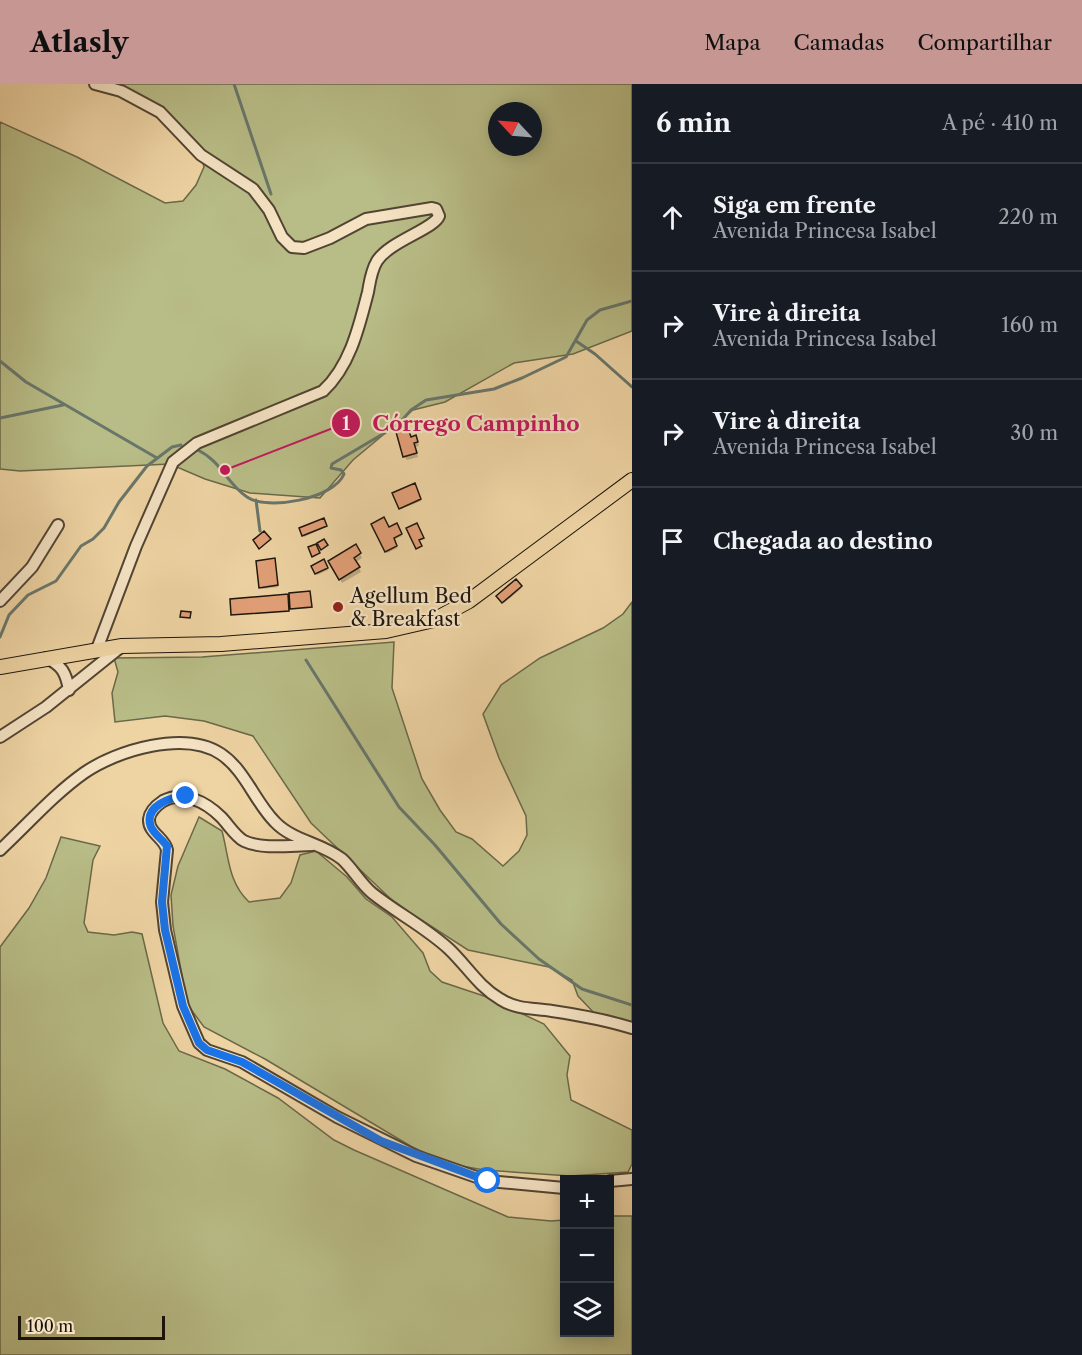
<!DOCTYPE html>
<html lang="pt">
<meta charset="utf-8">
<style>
:root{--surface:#171b24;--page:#20242c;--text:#f1f3f6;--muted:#9ea1a6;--line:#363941;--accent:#c59692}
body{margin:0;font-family:"Libre Caslon Text",serif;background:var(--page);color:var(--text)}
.controls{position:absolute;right:18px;bottom:18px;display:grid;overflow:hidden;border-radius:0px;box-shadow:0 3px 15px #0003}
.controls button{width:54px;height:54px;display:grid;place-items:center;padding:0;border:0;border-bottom:2px solid var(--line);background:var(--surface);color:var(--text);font:30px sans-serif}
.compass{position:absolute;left:488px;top:18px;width:54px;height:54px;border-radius:50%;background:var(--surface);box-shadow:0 3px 15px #0003;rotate:296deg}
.scale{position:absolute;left:18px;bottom:15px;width:147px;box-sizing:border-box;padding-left:6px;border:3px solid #1d150c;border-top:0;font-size:16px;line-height:21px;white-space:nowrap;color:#1d150c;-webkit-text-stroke:4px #f4e2c3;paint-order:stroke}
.stop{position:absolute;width:18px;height:18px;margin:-14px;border:4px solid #1a73e8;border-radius:50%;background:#fff}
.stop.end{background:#1a73e8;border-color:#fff;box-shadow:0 2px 6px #0008}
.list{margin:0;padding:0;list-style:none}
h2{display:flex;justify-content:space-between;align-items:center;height:78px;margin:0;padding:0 24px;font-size:26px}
h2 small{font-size:20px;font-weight:400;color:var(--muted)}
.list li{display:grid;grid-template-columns:39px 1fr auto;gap:18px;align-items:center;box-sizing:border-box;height:108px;padding:0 24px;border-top:2px solid var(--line)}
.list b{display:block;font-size:22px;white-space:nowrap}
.list p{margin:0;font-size:20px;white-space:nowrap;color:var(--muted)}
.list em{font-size:20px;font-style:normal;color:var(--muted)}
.icon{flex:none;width:33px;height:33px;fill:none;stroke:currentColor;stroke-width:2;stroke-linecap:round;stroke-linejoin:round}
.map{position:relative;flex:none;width:632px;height:1271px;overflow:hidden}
header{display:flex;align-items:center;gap:36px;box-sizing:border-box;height:84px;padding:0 30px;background:var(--accent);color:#111}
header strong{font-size:28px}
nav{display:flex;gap:33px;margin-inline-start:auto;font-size:21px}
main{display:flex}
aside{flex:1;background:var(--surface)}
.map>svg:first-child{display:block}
.green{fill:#b8bc86;stroke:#6a6849;stroke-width:1.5;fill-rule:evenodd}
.shadow{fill:#0003}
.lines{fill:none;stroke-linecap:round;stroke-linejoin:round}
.stream{stroke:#68766b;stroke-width:3}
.building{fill:#e29f77;stroke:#1d150c;stroke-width:1.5}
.minor-casing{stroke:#514432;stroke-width:14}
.major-casing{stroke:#1d150c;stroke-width:16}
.minor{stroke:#f4e2c3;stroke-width:10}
.major{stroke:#eed3a3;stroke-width:14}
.route{stroke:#1a73e8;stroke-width:8}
.poi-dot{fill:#8f2418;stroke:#f4e2c3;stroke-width:2}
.labels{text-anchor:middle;stroke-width:4.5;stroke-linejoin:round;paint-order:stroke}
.poi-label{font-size:20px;fill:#1d150c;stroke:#f4e2c3;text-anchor:start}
.leader{fill:none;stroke:#c2185b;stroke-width:2}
.callout-dot{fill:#c2185b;stroke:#f4e2c3;stroke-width:2}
.mark-label{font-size:18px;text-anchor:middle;font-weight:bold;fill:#fff}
.callout-label{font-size:21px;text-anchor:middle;font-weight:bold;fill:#c2185b;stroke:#f4e2c3;stroke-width:4.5;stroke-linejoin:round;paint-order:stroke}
</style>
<header>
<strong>Atlasly</strong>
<nav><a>Mapa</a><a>Camadas</a><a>Compartilhar</a></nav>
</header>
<main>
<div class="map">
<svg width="632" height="1271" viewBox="0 0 632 1271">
<rect width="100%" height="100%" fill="#eed3a3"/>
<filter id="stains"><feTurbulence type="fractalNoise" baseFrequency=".00333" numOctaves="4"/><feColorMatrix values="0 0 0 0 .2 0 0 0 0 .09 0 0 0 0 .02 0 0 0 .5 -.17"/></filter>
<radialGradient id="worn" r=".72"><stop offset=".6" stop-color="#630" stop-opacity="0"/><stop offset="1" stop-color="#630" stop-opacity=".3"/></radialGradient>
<path class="green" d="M100,0H632V247L573,270L514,279L445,318L413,326L353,376L320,414L250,409L205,395L170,380L20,387L0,385V38L77,73L165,119L183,117L196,101L204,83L200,68L149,19ZM497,27H533V63H497Z
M632,518V948L595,930L578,912L572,896L549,883L468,866L395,819L311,739L253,652L204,637L165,632L115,638L112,609L118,588L114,574L202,573L394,558L392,604L422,695L440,726L456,748L472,755L503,782L519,767L527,751L526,732L499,674L483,630L501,601L540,574L603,544L623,530Z
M199,733L222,747C229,773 228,798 249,818L280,814L291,799L300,771L316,767L347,793L366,815L392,833L423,869L430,887L442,898L484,912L544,940L570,972L567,991L571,1016L632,1046V1080L628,1088L570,1092L484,1086L450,1080L412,1063L265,975L204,943L187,920L173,842L171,811L178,782Z
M61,753L100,762L93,776L84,839L88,848L114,851L132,848L142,850L163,939L179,967L225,985L278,1014L334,1056L354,1066L508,1133L551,1137L564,1136V1248H610V1132H632V1271H0V863L29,824L46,794Z"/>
<path class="shadow" d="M416,353L419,362L415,363L418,373L407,376L404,372L411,354Z
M414,401L421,417L401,425L394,410Z
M323,435L326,443L304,453L301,445Z
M373,440L388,445L396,441L402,452L393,456L397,464L387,469Z
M356,462L362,474L356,478L361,488L342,499L330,478Z
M275,477L278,503L262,505L261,504Z
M324,477L328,486L317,491L313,483Z
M516,497L522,504L504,519L498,512Z
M309,509L312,524L232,531L231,516Z"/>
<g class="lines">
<path class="stream" d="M234,0L271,110
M576,257L595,270L632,303
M0,277L26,298L157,374
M0,334L63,321
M196,365C223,378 225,398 247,413C267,427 334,415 344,390L341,386L331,384L332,380L398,341L411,326L426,316L494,305L522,294L566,273L587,236L600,226L632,217
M256,416L260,447
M0,553L9,531L28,511L56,497L81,462L93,455L104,444L119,418L147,382L172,363L181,361
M306,576L399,723L435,761L501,840L539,875L582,905L632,921"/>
</g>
<path class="building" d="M408,344L411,353L416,351L418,358L414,359L417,369L403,373L396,348Z
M415,399L421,415L399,425L392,409Z
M384,433L389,443L397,439L402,450L394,454L397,462L385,468L371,440Z
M324,434L327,442L302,452L299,444Z
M417,439L424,454L419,456L422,462L416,465L406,444Z
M264,447L271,455L259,465L253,456Z
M324,455L328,461L321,466L317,459Z
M316,460L320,469L312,473L308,463Z
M356,460L361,469L354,474L360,483L339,496L328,477Z
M275,474L278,501L259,504L256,477Z
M324,475L328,484L315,490L311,482Z
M516,495L522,502L502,519L496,512Z
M310,507L312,523L290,525L289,509Z
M288,510L289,527L231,531L230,515Z
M181,527L191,528L190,534L180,533Z"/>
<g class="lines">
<g class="minor-casing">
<path id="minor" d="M95,0L121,7L160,28L201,71L253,105L269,126L282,153L292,163L304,164L330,154L366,135L432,124L436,125L439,132C434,145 390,157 377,177C371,187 370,197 368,208C359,243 350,282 323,307L197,359L173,378L136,462L97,565
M0,517L32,483L58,441
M46,574C62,581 66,589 69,606
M0,653L46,623L122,562
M313,761C293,761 263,766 244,757C235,752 228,740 221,733C206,718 183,706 163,717C157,721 150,727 149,735C148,749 165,754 167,766L162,818L165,846L183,922L199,959L207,966L242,978L337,1033L416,1072L488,1097L564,1104
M0,766C28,740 53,711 84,689C117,666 185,646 221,670C245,686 255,718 275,738C293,757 322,759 342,775C353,785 360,799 372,809C397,829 425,843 449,865C467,882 478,902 500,915C517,926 534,924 552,927C579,931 606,936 632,944
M610,1097L632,1095"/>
</g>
<g class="major-casing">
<path id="major" d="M0,583L122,562L221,560L386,547L434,536L469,517L632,396"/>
</g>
<use href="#minor" class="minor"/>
<use href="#major" class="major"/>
</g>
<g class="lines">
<path class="route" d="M186,712C171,713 143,722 151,743C154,750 162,755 167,762L162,818L165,846L183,922L199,959L207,966L242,978L381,1057L488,1097"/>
</g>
<circle class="poi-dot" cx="338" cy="523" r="6"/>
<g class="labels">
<g class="poi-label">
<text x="350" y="519">Agellum Bed<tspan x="350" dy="23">&amp; Breakfast</tspan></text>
</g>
</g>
<path class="leader" d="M225 386L346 339"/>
<g class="callout-dot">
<circle cx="225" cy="386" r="6"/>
<circle cx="346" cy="339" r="15"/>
</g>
<g class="mark-label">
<text x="346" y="346">1</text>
</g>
<g class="callout-label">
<text x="476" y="347">Córrego Campinho</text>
</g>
<rect width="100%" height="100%" filter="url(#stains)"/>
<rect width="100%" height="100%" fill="url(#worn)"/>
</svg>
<div class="controls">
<button>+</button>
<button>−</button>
<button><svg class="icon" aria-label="layers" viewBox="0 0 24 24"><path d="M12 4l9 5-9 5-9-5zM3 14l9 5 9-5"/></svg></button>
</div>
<svg class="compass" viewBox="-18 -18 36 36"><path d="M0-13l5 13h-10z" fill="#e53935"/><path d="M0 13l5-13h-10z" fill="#9ea1a6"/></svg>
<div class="scale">100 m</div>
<div class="stop" style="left:488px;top:1097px"></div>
<div class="stop end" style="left:186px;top:712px"></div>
</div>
<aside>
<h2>6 min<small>A pé · 410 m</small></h2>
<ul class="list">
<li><svg class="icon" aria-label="ahead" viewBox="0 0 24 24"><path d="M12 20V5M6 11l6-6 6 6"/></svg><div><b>Siga em frente</b><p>Avenida Princesa Isabel</p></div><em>220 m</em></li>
<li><svg class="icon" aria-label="right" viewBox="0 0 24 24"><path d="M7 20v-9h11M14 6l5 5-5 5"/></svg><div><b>Vire à direita</b><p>Avenida Princesa Isabel</p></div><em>160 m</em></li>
<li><svg class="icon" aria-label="right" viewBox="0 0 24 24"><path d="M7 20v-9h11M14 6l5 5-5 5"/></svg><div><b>Vire à direita</b><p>Avenida Princesa Isabel</p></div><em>30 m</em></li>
<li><svg class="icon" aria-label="arrive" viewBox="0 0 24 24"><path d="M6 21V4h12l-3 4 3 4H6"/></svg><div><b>Chegada ao destino</b></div></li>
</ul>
</aside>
</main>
